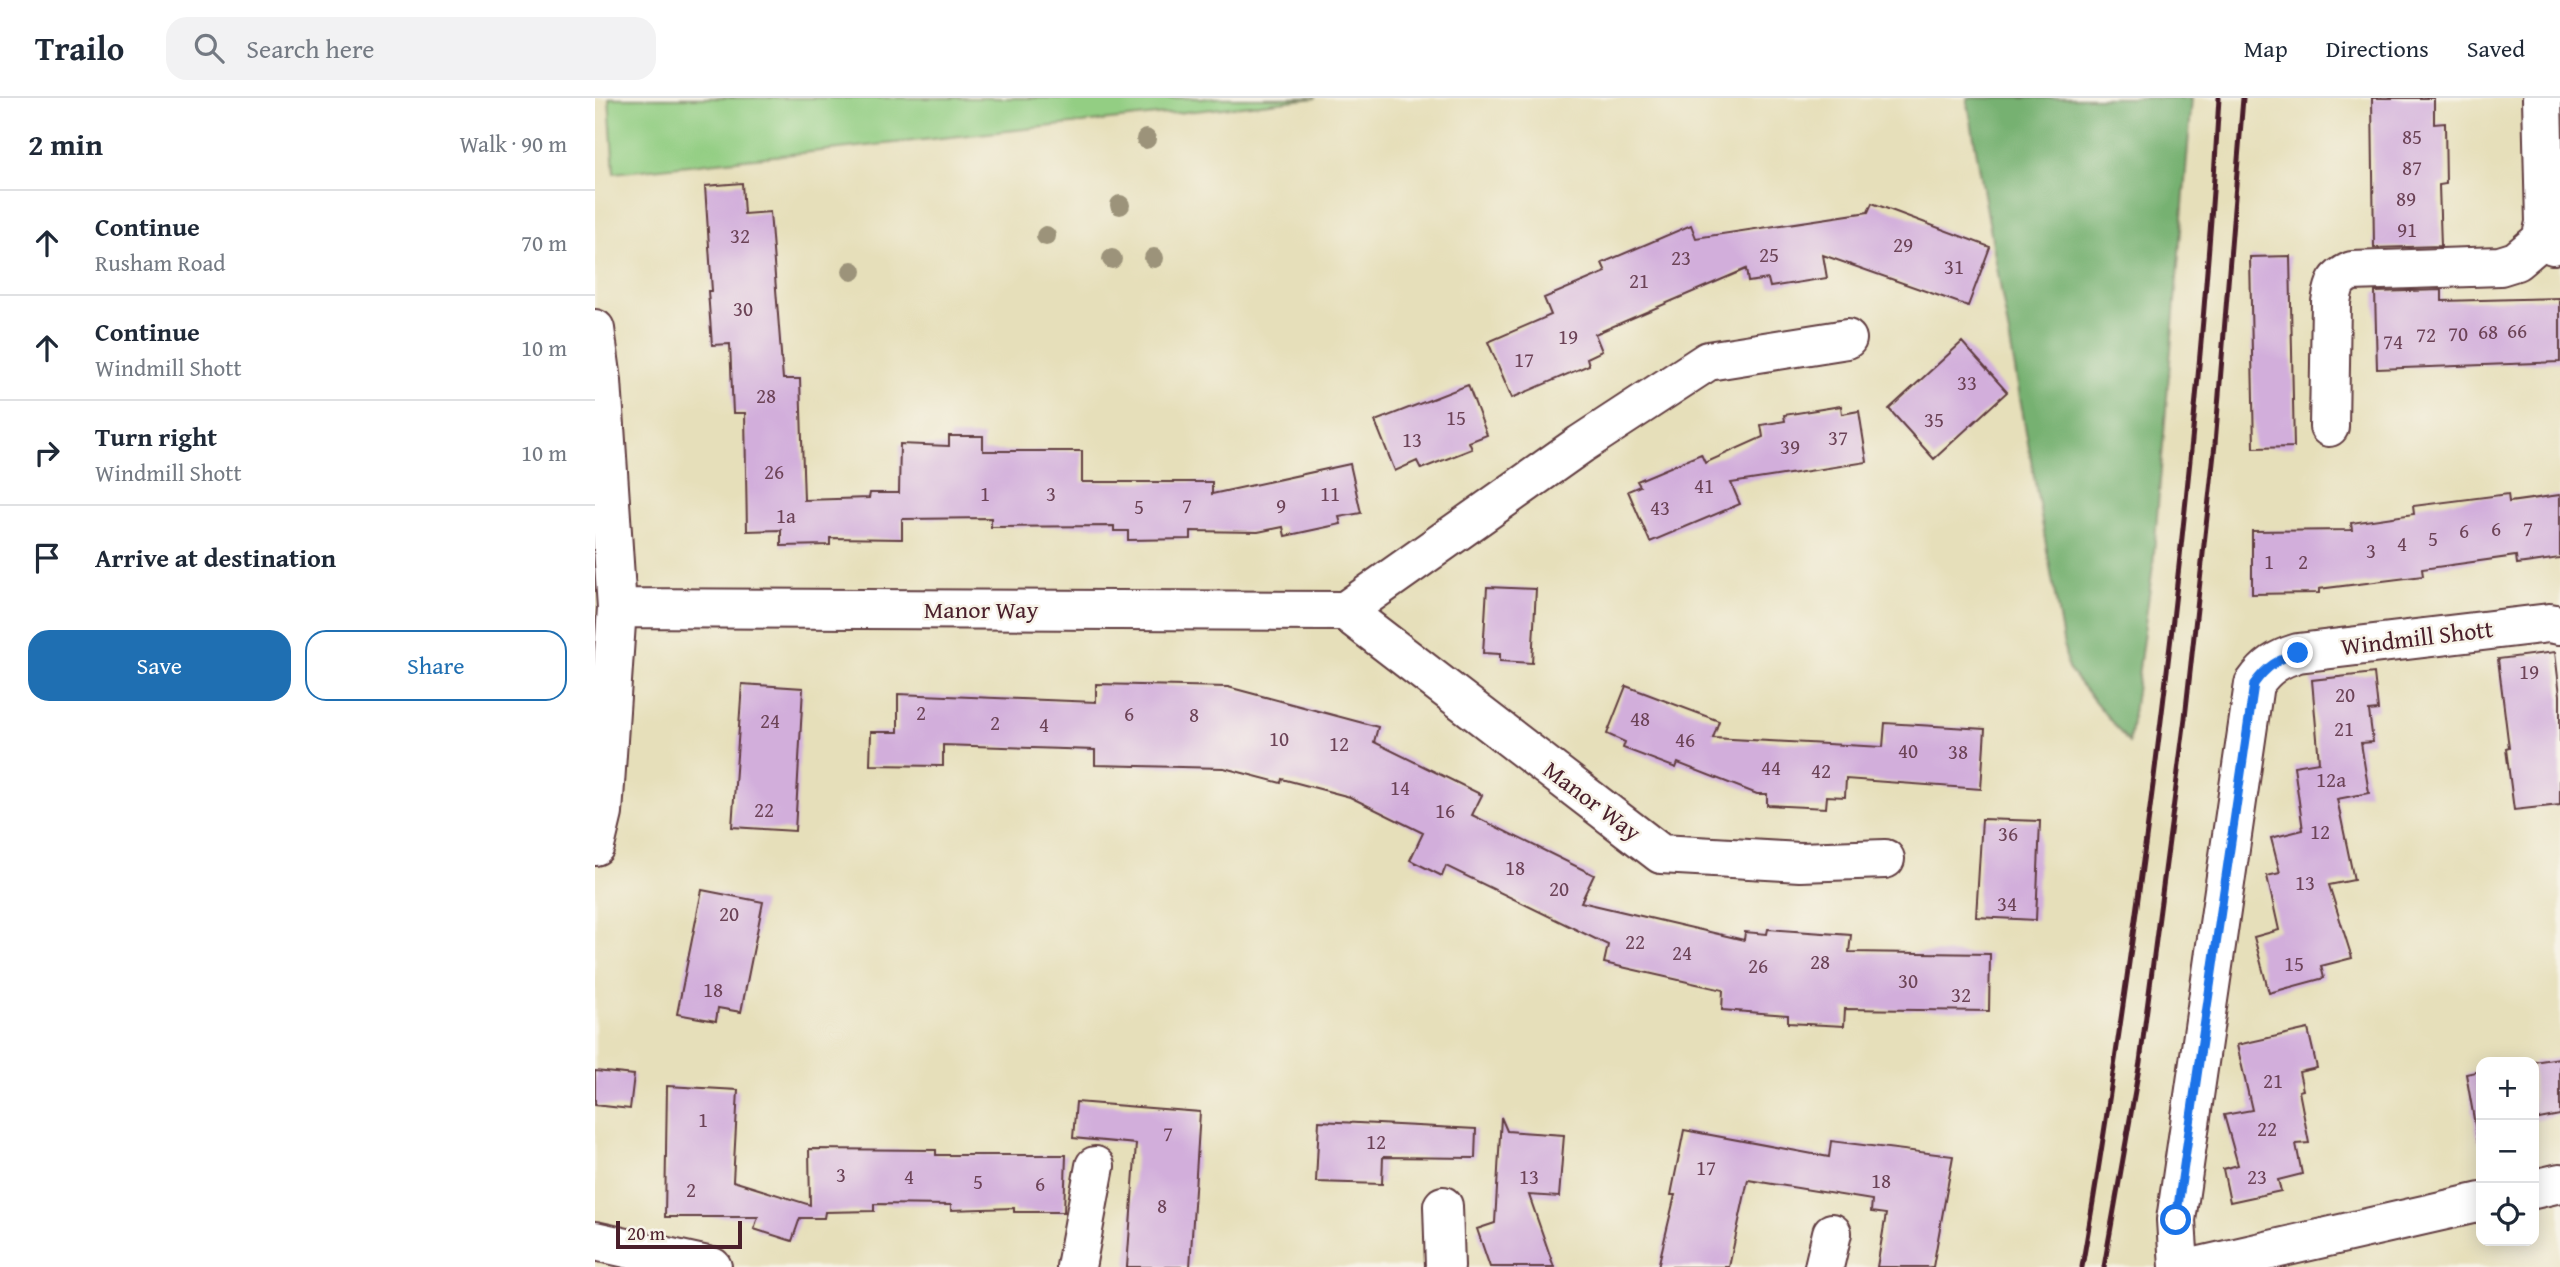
<!DOCTYPE html>
<meta charset="utf-8">
<style>
:root{--surface:#fff;--page:#f2f2f3;--text:#1f2937;--muted:#747a83;--line:#e0e1e3;--accent:#1f6fb2}
body{margin:0;font-family:"Gentium Book Plus",serif;background:var(--page);color:var(--text)}
.controls{position:absolute;right:21px;bottom:21px;display:grid;overflow:hidden;border-radius:14px;box-shadow:0 4px 18px #0003}
.controls button{width:63px;height:63px;display:grid;place-items:center;padding:0;border:0;border-bottom:2px solid var(--line);background:var(--surface);color:var(--text);font:35px sans-serif}
.scale{position:absolute;left:21px;bottom:18px;width:126px;box-sizing:border-box;padding-left:7px;border:4px solid #4a1f2b;border-top:0;font-size:19px;line-height:24px;white-space:nowrap;color:#4a1f2b;-webkit-text-stroke:5px #f7f3e8;paint-order:stroke}
.stop{position:absolute;width:21px;height:21px;margin:-16px;border:5px solid #1a73e8;border-radius:50%;background:#fff}
.stop.end{background:#1a73e8;border-color:#fff;box-shadow:0 2px 7px #0008}
.list{margin:0;padding:0;list-style:none}
h2{display:flex;justify-content:space-between;align-items:center;height:91px;margin:0;padding:0 28px;font-size:30px}
h2 small{font-size:23px;font-weight:400;color:var(--muted)}
.list li{display:grid;grid-template-columns:46px 1fr auto;gap:21px;align-items:center;box-sizing:border-box;height:105px;padding:0 28px;border-top:2px solid var(--line)}
.list b{display:block;font-size:26px;white-space:nowrap}
.list p{margin:0;font-size:23px;white-space:nowrap;color:var(--muted)}
.list em{font-size:23px;font-style:normal;color:var(--muted)}
.actions{display:flex;gap:14px;padding:21px 28px}
.actions a{flex:1;padding:16px 0;border:2px solid var(--accent);border-radius:21px;text-align:center;font-size:24px;color:var(--accent)}
.actions .main{background:var(--accent);color:#fff}
.icon{flex:none;width:38px;height:38px;fill:none;stroke:currentColor;stroke-width:2;stroke-linecap:round;stroke-linejoin:round}
.map{position:relative;flex:none;width:1965px;height:1169px;overflow:hidden}
header{display:flex;align-items:center;gap:42px;box-sizing:border-box;height:98px;padding:0 35px;background:var(--surface);border-bottom:2px solid var(--line)}
header strong{font-size:33px}
nav{display:flex;gap:38px;margin-inline-start:auto;font-size:24px}
.search{width:490px;height:63px;background:var(--page);display:flex;align-items:center;gap:18px;box-sizing:border-box;padding:0 24px;border-radius:21px;color:var(--muted);font-size:26px}
main{display:flex}
aside{flex:1;background:var(--surface)}
.map>svg:first-child{display:block}
.green{fill:#93ce83;stroke:#6e7657;stroke-width:2}
.forest{fill:#76b171;stroke:#60684e;stroke-width:2}
.building{fill:#d2aedb}
.lines{fill:none;stroke-linecap:round;stroke-linejoin:round}
.minor-casing{stroke:#613c40;stroke-width:42}
.minor{stroke:#fff;stroke-width:38}
.rail{stroke:#4a1f2b;stroke-width:5}
.tree{fill:#9c937a}
.route{stroke:#1a73e8;stroke-width:9}
.labels{text-anchor:middle;stroke-width:5;stroke-linejoin:round;paint-order:stroke}
.number-label{font-size:21px;fill:#6c4357}
.street-label{font-size:24px;fill:#4a1f2b;stroke:#f7f3e8}
</style>
<header>
<strong>Trailo</strong>
<div class="search"><svg class="icon" aria-label="search" viewBox="0 0 24 24"><circle cx="10" cy="10" r="6"/><path d="M15 15l6 6"/></svg>Search here</div>
<nav><a>Map</a><a>Directions</a><a>Saved</a></nav>
</header>
<main>
<aside>
<h2>2 min<small>Walk · 90 m</small></h2>
<ul class="list">
<li><svg class="icon" aria-label="ahead" viewBox="0 0 24 24"><path d="M12 20V5M6 11l6-6 6 6"/></svg><div><b>Continue</b><p>Rusham Road</p></div><em>70 m</em></li>
<li><svg class="icon" aria-label="ahead" viewBox="0 0 24 24"><path d="M12 20V5M6 11l6-6 6 6"/></svg><div><b>Continue</b><p>Windmill Shott</p></div><em>10 m</em></li>
<li><svg class="icon" aria-label="right" viewBox="0 0 24 24"><path d="M7 20v-9h11M14 6l5 5-5 5"/></svg><div><b>Turn right</b><p>Windmill Shott</p></div><em>10 m</em></li>
<li><svg class="icon" aria-label="arrive" viewBox="0 0 24 24"><path d="M6 21V4h12l-3 4 3 4H6"/></svg><div><b>Arrive at destination</b></div></li>
</ul>
<div class="actions"><a class="main">Save</a><a>Share</a></div>
</aside>
<div class="map">
<svg width="1965" height="1169" viewBox="0 0 1965 1169">
<rect width="100%" height="100%" fill="#f7f3e8"/>
<filter id="ink" filterUnits="userSpaceOnUse"><feTurbulence type="fractalNoise" baseFrequency=".0143" numOctaves="2"/><feDisplacementMap in="SourceGraphic" scale="14" xChannelSelector="R" yChannelSelector="G"/><feConvolveMatrix kernelMatrix="1 2 1 2 8 2 1 2 1" color-interpolation-filters="sRGB"/></filter>
<filter id="wash" filterUnits="userSpaceOnUse"><feTurbulence type="fractalNoise" baseFrequency=".00686" numOctaves="4" result="noise"/><feDisplacementMap in="SourceGraphic" scale="28" xChannelSelector="R" yChannelSelector="G"/><feGaussianBlur stdDeviation="1.57" result="paint"/><feColorMatrix in="noise" values="0 0 0 0 0 0 0 0 0 0 0 0 0 0 0 0 0 1.4 0 .05"/><feComposite in="paint" operator="in"/></filter>
<g filter="url(#wash)">
<rect width="100%" height="100%" fill="#e6dfba"/>
<path class="green" d="M14,0H721L19,75Z"/>
<path class="forest" d="M1372,0H1597L1558,467L1534,645L1473,571Z"/>
<g id="blocks">
<path class="building" d="M1777,0H1839V26L1850,25L1851,86L1844,87L1846,148L1779,150Z
M147,85L149,116L175,114L188,281H205L209,402L274,400L275,395H304L305,346L354,348V338H388V353H487V384H617V396L755,366L766,415L744,419L746,426L690,438L688,429L663,434L596,433V441L533,442V433H519V428L396,429V420L307,421V441L235,440V447L186,448V432L152,433L150,315H138L135,246L117,247L113,193H117L110,88Z
M1277,105L1395,149L1373,208L1228,157L1232,180L1175,189L1173,181L1153,184L1151,171L1000,236L1007,253L992,260L994,267L917,300L893,244L956,217L949,200L1011,174L1007,165L1096,127L1101,140L1273,114Z
M1695,158L1699,349L1659,350L1655,159Z
M1847,192V203L1965,200V264L1782,271L1780,194Z
M1367,244L1412,294L1339,361L1294,311Z
M873,287L892,337L874,344L877,351L826,371L822,363L800,373L780,323Z
M1246,308L1247,316L1264,313L1272,364L1136,385L1145,406L1055,444L1033,393L1045,388L1042,383L1106,356L1110,365L1168,339L1166,327L1190,323L1189,317Z
M1913,396L1914,404L1965,397V460L1922,466L1921,458L1827,471L1828,478L1724,491V495L1657,496V433L1757,432L1756,425L1819,416L1818,408Z
M892,489L941,491L937,565L905,563V556L888,555Z
M1960,554L1965,597V707L1919,712L1911,651L1914,650L1903,561Z
M1779,575L1783,612L1774,613L1778,644L1766,645L1774,695L1742,701L1759,782L1734,787L1757,860L1726,868L1729,880L1674,895L1659,839L1684,832L1672,778L1685,775L1676,740L1708,732L1699,668L1724,664L1717,582Z
M147,586L208,590L200,733L137,729Z
M501,586L633,589L783,629L779,644L887,697L877,717L999,777L986,804L1149,842L1150,834L1172,836L1173,831L1256,837L1254,854L1395,856L1394,913L1250,911L1249,928L1193,925V917L1127,912L1128,892L1009,865L1013,847L851,768L847,778L815,762L828,735L755,699L687,681L686,685L629,670L500,667V652L348,647V668L275,667L276,634H303V596L501,604Z
M1031,588L1124,623L1118,640L1288,649L1290,625L1390,631L1386,691L1251,681L1250,699L1232,698L1231,710L1172,707V696H1162L1083,665L1081,670L1028,650L1030,644L1012,636Z
M1387,721L1445,723L1441,822L1381,819Z
M107,792L168,804L146,914L123,910L121,923L82,916Z
M1713,931L1722,970L1704,974L1708,992L1704,993L1714,1045L1701,1046L1707,1076L1683,1082L1686,1093L1635,1104L1628,1071L1643,1067L1629,1017L1657,1012L1642,947Z
M1965,960V1017L1939,1022L1938,964Z
M0,973L39,977L35,1011L0,1007Z
M1886,973V1044H1883L1871,976Z
M72,988L143,992L138,1083L215,1107L214,1051L341,1052V1057H471L469,1114H419V1110L356,1112V1107L279,1106V1113L230,1114L229,1120H205L197,1143L159,1131L163,1119H70Z
M481,1004L605,1014L595,1169H532L541,1046L478,1040Z
M906,1019L912,1033L969,1037L964,1099L934,1097L959,1169H895L882,1131L900,1125Z
M724,1023L881,1031L880,1060L788,1059L787,1086L721,1084Z
M1089,1032L1234,1059L1236,1043L1358,1058L1338,1169H1282L1291,1116L1276,1114L1277,1102L1153,1082L1134,1169H1063L1080,1097H1076Z"/>
</g>
</g>
<g filter="url(#ink)">
<use href="#blocks" fill-opacity="0" stroke="#613c40" stroke-width="2"/>
<g class="lines">
<g class="minor-casing">
<path id="minor" d="M1947,0L1950,125L1953,140L1958,147
M0,231L7,283L22,510L8,715L0,748
M1734,329L1736,204C1739,187 1740,180 1757,173L1905,168L1921,163L1946,142L1950,125
M22,510L750,513L1066,756L1205,764L1290,761
M750,513L986,346L1113,263L1252,241
M1939,1091L1965,1085
M848,1108L850,1169
M0,1143L117,1169
M481,1169L500,1068
M1229,1169L1237,1135
M1584,1169L1581,1122L1659,586C1672,568 1683,561 1703,555L1954,525L1965,527
M1601,1169L1886,1104"/>
</g>
<use href="#minor" class="minor"/>
<path class="rail" d="M1487,1169C1513,1020 1534,869 1554,718C1585,479 1610,241 1624,0
M1509,1169L1545,964L1590,620L1620,346L1648,0"/>
</g>
<g class="tree">
<circle cx="551" cy="41" r="10"/>
<circle cx="525" cy="107" r="10"/>
<circle cx="451" cy="138" r="10"/>
<circle cx="559" cy="160" r="10"/>
<circle cx="517" cy="161" r="10"/>
<circle cx="257" cy="173" r="10"/>
</g>
</g>
<g class="lines" filter="url(#ink)">
<path class="route" d="M1581,1122L1659,586C1672,568 1683,561 1703,555"/>
</g>
<g class="labels">
<g class="number-label">
<text x="1817" y="46">85</text>
<text x="1817" y="77">87</text>
<text x="1811" y="108">89</text>
<text x="1812" y="139">91</text>
<text x="145" y="145">32</text>
<text x="1308" y="154">29</text>
<text x="1174" y="164">25</text>
<text x="1086" y="167">23</text>
<text x="1359" y="176">31</text>
<text x="1044" y="190">21</text>
<text x="148" y="218">30</text>
<text x="1922" y="240">66</text>
<text x="1893" y="241">68</text>
<text x="1863" y="243">70</text>
<text x="1831" y="244">72</text>
<text x="973" y="246">19</text>
<text x="1798" y="251">74</text>
<text x="929" y="269">17</text>
<text x="1372" y="292">33</text>
<text x="171" y="305">28</text>
<text x="861" y="327">15</text>
<text x="1339" y="329">35</text>
<text x="1243" y="347">37</text>
<text x="817" y="349">13</text>
<text x="1195" y="356">39</text>
<text x="179" y="381">26</text>
<text x="1109" y="395">41</text>
<text x="390" y="403">1</text>
<text x="456" y="403">3</text>
<text x="735" y="403">11</text>
<text x="592" y="415">7</text>
<text x="686" y="415">9</text>
<text x="544" y="416">5</text>
<text x="1065" y="417">43</text>
<text x="191" y="425">1a</text>
<text x="1901" y="438">6</text>
<text x="1933" y="438">7</text>
<text x="1869" y="440">6</text>
<text x="1838" y="448">5</text>
<text x="1807" y="453">4</text>
<text x="1776" y="460">3</text>
<text x="1674" y="471">1</text>
<text x="1708" y="471">2</text>
<text x="1934" y="581">19</text>
<text x="1750" y="604">20</text>
<text x="326" y="622">2</text>
<text x="534" y="623">6</text>
<text x="599" y="624">8</text>
<text x="1045" y="628">48</text>
<text x="175" y="630">24</text>
<text x="400" y="632">2</text>
<text x="449" y="634">4</text>
<text x="1749" y="638">21</text>
<text x="684" y="648">10</text>
<text x="1090" y="649">46</text>
<text x="744" y="653">12</text>
<text x="1313" y="660">40</text>
<text x="1363" y="661">38</text>
<text x="1176" y="677">44</text>
<text x="1226" y="680">42</text>
<text x="1736" y="689">12a</text>
<text x="805" y="697">14</text>
<text x="169" y="719">22</text>
<text x="850" y="720">16</text>
<text x="1725" y="741">12</text>
<text x="1413" y="743">36</text>
<text x="920" y="777">18</text>
<text x="1710" y="792">13</text>
<text x="964" y="798">20</text>
<text x="1412" y="813">34</text>
<text x="134" y="823">20</text>
<text x="1040" y="851">22</text>
<text x="1087" y="862">24</text>
<text x="1225" y="871">28</text>
<text x="1699" y="873">15</text>
<text x="1163" y="875">26</text>
<text x="1313" y="890">30</text>
<text x="118" y="899">18</text>
<text x="1366" y="904">32</text>
<text x="1678" y="990">21</text>
<text x="108" y="1029">1</text>
<text x="1672" y="1038">22</text>
<text x="573" y="1043">7</text>
<text x="781" y="1051">12</text>
<text x="1111" y="1077">17</text>
<text x="246" y="1084">3</text>
<text x="314" y="1086">4</text>
<text x="934" y="1086">13</text>
<text x="1662" y="1086">23</text>
<text x="1286" y="1090">18</text>
<text x="383" y="1091">5</text>
<text x="445" y="1093">6</text>
<text x="96" y="1099">2</text>
<text x="567" y="1115">8</text>
</g>
<g class="street-label">
<text x="386" y="520">Manor Way</text>
<text transform="translate(1822 540) rotate(-7)" y="8">Windmill Shott</text>
<text transform="translate(997 703) rotate(37)" y="8">Manor Way</text>
</g>
</g>
</svg>
<div class="controls">
<button>+</button>
<button>−</button>
<button><svg class="icon" aria-label="locate" viewBox="0 0 24 24"><circle cx="12" cy="12" r="6"/><path d="M12 2v4M12 18v4M2 12h4M18 12h4"/></svg></button>
</div>
<div class="scale">20 m</div>
<div class="stop" style="left:1581px;top:1122px"></div>
<div class="stop end" style="left:1703px;top:555px"></div>
</div>
</main>
